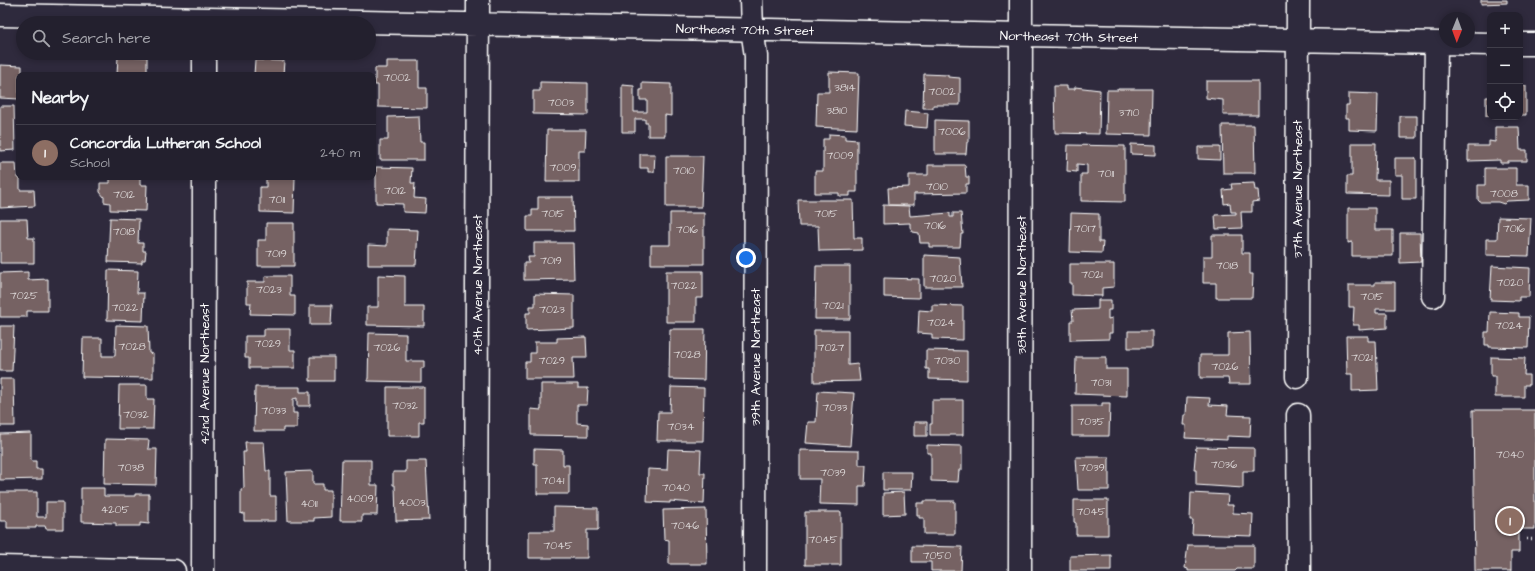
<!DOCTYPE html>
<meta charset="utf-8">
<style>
:root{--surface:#23202e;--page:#2b2836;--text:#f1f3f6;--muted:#a3a3aa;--line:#403e4a;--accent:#0b8043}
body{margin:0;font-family:"Architects Daughter",sans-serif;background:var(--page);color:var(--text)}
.controls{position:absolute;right:12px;top:12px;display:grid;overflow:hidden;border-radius:8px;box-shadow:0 2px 6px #0003}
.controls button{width:36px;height:36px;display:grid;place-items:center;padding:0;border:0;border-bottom:1px solid var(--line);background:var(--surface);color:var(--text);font:20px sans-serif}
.compass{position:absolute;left:1439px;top:12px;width:36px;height:36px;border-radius:50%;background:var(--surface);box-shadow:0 2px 6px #0003;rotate:181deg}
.you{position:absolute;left:746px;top:258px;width:14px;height:14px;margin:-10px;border:3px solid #fff;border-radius:50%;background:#1a73e8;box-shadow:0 0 0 6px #1a73e833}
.badge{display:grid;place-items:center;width:26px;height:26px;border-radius:50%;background:var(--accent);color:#fff;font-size:13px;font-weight:700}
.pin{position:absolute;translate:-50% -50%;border:2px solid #fff;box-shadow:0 1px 4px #0006}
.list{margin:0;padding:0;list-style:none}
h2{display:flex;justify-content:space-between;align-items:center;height:52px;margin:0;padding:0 16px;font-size:17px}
h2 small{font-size:13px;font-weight:400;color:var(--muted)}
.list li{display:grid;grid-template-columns:26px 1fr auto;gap:12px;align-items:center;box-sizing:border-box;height:56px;padding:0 16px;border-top:1px solid var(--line)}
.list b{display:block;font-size:15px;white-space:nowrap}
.list p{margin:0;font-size:13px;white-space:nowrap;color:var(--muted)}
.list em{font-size:13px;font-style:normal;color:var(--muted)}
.icon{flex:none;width:22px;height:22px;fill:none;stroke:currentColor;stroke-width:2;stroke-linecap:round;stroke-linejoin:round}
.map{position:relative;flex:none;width:1535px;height:571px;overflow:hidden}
.search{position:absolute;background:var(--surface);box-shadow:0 2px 6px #0003;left:16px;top:16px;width:360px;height:44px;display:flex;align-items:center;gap:10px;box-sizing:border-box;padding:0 14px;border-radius:22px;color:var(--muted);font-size:15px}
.panel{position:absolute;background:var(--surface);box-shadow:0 2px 6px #0003;left:16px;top:72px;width:360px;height:108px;border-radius:8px}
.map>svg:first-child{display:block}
.building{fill:#766263;stroke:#fff}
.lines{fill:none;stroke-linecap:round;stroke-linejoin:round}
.minor-casing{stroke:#fff;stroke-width:25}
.path{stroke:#fff;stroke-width:2.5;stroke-dasharray:1 3;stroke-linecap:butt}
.minor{stroke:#2f2a3d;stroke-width:22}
.labels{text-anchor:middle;stroke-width:3;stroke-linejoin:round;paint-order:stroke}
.number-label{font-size:11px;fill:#ddd8d8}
.street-label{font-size:13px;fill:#fff;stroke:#2f2a3d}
</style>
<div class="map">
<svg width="1535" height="571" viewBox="0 0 1535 571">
<rect width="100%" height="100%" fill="#2f2a3d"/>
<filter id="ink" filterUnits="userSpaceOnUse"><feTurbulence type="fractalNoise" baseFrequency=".025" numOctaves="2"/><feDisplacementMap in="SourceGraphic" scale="8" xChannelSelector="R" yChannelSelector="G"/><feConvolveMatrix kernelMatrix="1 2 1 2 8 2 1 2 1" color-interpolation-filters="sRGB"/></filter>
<g filter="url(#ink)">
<path class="building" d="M1481,0H1507V3L1481,4Z
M118,56L147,57V75H117Z
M255,60L284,61L283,75H254Z
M387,61H419V88H427V108L378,107V85H375V68H387Z
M0,65L22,66V75H19V99L0,98Z
M829,72L859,73L857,129L816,127L817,92H829Z
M924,74L948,75V77L960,78V105H933V108H923Z
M1206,81H1258V115H1223V100L1206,98Z
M540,82L588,83V115L533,114V91H540Z
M642,83L671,84V116L665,115V136H648V123H645V119H635V132H622V85L634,86V112H647V100H640V90H642Z
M1054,86H1067V89H1075V87L1100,90L1099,134L1055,133Z
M1520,86H1526V115H1520Z
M1118,89H1152L1151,135L1106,134L1107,90H1118Z
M1349,93L1378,94L1377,131L1349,130V118H1346V105H1349Z
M1486,97H1490V116H1486Z
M0,106H14L15,150L0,151Z
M905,111L928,113L927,128L904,126Z
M419,116L420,142H424V160H380V140H388V117Z
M1400,116H1417V138H1400Z
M935,120L969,121V142H967L966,154H935Z
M1222,125H1254L1255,173H1223Z
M1495,127H1519L1520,150H1527V161H1508V163H1500V160L1468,161V146H1489V141L1495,142Z
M547,130H586L585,151H579V182H546Z
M829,134L845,135V139L857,140V192H850V196H839V193H815V171H823V139H829Z
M1352,143H1376L1375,180H1389V195L1347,194V176H1352Z
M1131,144L1156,145V155L1131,154Z
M1068,145L1125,146V202L1081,201V174H1087V165L1077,164V172L1067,171Z
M1198,147H1220V160L1198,159Z
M640,154H655L654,172H648V168H640Z
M666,156H703L701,207H666Z
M1395,158H1416V199H1402V175H1395Z
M0,163H16L17,178H20V190H34L35,206L0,208Z
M928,165H965L966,177H969V184H966V193L914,194V205H889L888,188L909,187V175H928Z
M376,167L412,168L411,183H415L414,198L426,199L425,213L403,212V204L376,203Z
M1485,168H1516V185H1529V200L1507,201L1504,204L1498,202H1480L1478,200V185H1485Z
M110,177H140V185H147L146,211L110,210V203L104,202V197L100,192V183H110Z
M266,177H295L294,213L260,212V187H266Z
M1254,183L1255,190H1258L1259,201L1252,202V212H1241L1242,228L1216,229L1215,215L1236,214V212H1231L1230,203L1224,204L1223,190L1232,189L1231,184Z
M538,197H573L574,231H527V216H532V210H538Z
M798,200H853L854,238H862V250L819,251L818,226H799Z
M883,205L909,206L910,216L950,213V217H953V213H961L963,234H961L960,247H929V243H920L919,233L913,232L910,227V223L883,224Z
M1348,208H1375V230H1393V256H1352V242L1348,243Z
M670,213H704V264H651V245H670Z
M1071,213L1099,214V242H1103L1102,253L1070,252Z
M1498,217L1531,218L1529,256L1486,255V239H1497Z
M110,218L139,219L138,243H143V251H146L145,260H142V263L108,262Z
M0,219H27L28,238H34V263H0Z
M266,223H294V266H258V240H266Z
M387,229L418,230L416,265H368V245L387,246Z
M1400,233H1420L1421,262L1400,263Z
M1212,235H1242V253H1250V274H1253L1252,298H1216V283H1203V256H1212Z
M534,243H573L574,279L524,280V263H529L528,257H534Z
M924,255L960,257L962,287H924Z
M1070,264H1114V287L1102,288V296L1072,295V283H1070Z
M816,266H850V319H815Z
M1492,266L1530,268L1529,297H1519V301L1490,300Z
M108,270L138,271L137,293H144L143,321L107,320Z
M666,271H703V298H696V322H666Z
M28,272V280L48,279V311H27V317H0V273Z
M378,275L405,276V307H424V326L367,325V307H378Z
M265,276H290V296H295V315L250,314L251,303H247V282H265Z
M884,278L919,279V298L884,297Z
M1375,282H1395V309H1376V313H1387V328L1359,330V325H1353L1354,307H1349V285H1375Z
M535,294L574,295V328L526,330V313H530V306H535Z
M1098,300H1111V310H1108V319L1112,318V333H1109V339L1070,340V321H1073L1072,310L1098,309Z
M310,305H332L331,325H310Z
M932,305L963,306V340L932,339V334L918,333L919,310L932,311Z
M1490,312L1519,313V317H1529L1528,348L1489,347V345H1485V332H1489Z
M116,325L148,326L149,353L153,354V378L82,377L83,338H102V356H115Z
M0,326H14L12,371H0Z
M264,329H290V350H295V368H249V358H245V336H264Z
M670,329H705L704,380L669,379Z
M814,330H848V365L858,364L860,381L814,382Z
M1128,331H1152V348H1128Z
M1250,332L1251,384H1229L1228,378H1200V355H1228V333Z
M369,333L406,334V361H424V368H421V382L368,381Z
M1346,336H1368V341H1376L1378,390L1352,391V374H1347Z
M586,337L587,358H573L574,379H525V362H530V353H535V342H557V338Z
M926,350L967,351V380L929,379V369H926Z
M310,357H334V381H310Z
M1076,357H1106V369H1127V396L1075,394Z
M1491,357L1525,358L1524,375H1529V385H1524V397H1495V376H1491Z
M0,379H14L15,426H0Z
M541,384H578V388H588L587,405H577V423L588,424V436L531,435V409L541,410Z
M119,385H147V399H154L153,429H118Z
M255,387H300V392H310V406H297V398L293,399V413H297V428H283V431H254Z
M387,387H424V422H419V436H387Z
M671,387L704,388L703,441H657L658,412H670Z
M818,391L854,393L850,446L806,443L808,422H816Z
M1187,397L1210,398L1209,405L1228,406L1227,415L1251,416L1250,437L1227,436V440L1185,438L1186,425H1183L1184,415H1186Z
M932,400H963V435H930V424H932Z
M1102,403H1110L1109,436H1072V406H1102Z
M1473,410H1535V529H1519V552H1511V571H1475Z
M914,422H927V436H914Z
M31,433V461H36V469H42V479L0,480V434Z
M105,439L149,440L148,449H157L156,485L104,484Z
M245,442H264L266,471H270V496H276V521H244V513L241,514V489L244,488L243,452H246Z
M927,445L962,446V470H959L958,482L931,481V453H927Z
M1196,447L1254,448V471H1243V488L1196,485V470H1194Z
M534,449L563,450V465H569V494H537V464H534Z
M668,449L701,450L700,473H705L704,504L670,501V503L647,502L648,469L667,470Z
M800,450L859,451V465H866L865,486H859V505L819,504L820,479H800Z
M1076,457H1109V490H1078Z
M342,460H371V485H378L377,515H362V521H340Z
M406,461H426L429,520L396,521L395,485H393V472H406Z
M313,471V484H323V490H331V517L314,518V521H288L286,472Z
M883,472H912L911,490H883Z
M81,488H104V496H135V494H149V524L140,523V526H116V523L81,522Z
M0,492H37V517H46V502H63V529H46L45,526H36V528H7V521H0Z
M904,492L905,514L883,515V493Z
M1191,493L1228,495L1227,505H1233V513L1253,514L1252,536L1192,534L1193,520H1190Z
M1074,500H1108V535H1076V523L1074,522Z
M924,501H955V534H924V518H919V515H917V503H924Z
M554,507L598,508V530H587V558H529V531H554Z
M706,509L707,564H669V540L664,539L663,510Z
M805,512H841V565H805Z
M1188,545H1254V569H1237L1235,571H1188V569L1185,568Z
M912,546L962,547L961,571H931V562H912Z
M1111,555V571H1070V556Z"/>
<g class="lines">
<g class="minor-casing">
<path id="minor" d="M751,0L752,29L756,56L755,571
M0,15L1490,44
M1520,44H1535
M204,75V53
M1433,296L1436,43
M1297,377L1298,0
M1298,415L1299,571
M0,567L174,571
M203,571L204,177
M476,571L478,0
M1020,571L1021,0"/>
</g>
<path class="path" d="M1527,539H1535"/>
<use href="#minor" class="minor"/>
</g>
</g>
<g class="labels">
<g class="number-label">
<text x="397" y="81">7002</text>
<text x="845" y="91">3814</text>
<text x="942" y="95">7002</text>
<text x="561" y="106">7003</text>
<text x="837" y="114">3810</text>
<text x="1129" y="116">3710</text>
<text x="952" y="135">7006</text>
<text x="840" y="159">7009</text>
<text x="563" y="171">7009</text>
<text x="684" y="174">7010</text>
<text x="1106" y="177">7011</text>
<text x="937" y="190">7010</text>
<text x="395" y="194">7012</text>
<text x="1504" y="197">7008</text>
<text x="124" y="198">7012</text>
<text x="277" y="203">7011</text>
<text x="553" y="217">7015</text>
<text x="826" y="217">7015</text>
<text x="935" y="229">7016</text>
<text x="1085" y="232">7017</text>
<text x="1514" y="232">7016</text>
<text x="687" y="233">7016</text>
<text x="124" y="235">7018</text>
<text x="276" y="257">7019</text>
<text x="551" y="264">7019</text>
<text x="1227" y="269">7018</text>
<text x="1092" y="278">7021</text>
<text x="943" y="282">7020</text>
<text x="1510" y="286">7020</text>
<text x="684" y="289">7022</text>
<text x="269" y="293">7023</text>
<text x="24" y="299">7025</text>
<text x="1372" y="300">7015</text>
<text x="833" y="309">7021</text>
<text x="125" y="311">7022</text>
<text x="552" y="313">7023</text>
<text x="941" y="326">7024</text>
<text x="1509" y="329">7024</text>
<text x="268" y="347">7029</text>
<text x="132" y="350">7028</text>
<text x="387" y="351">7026</text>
<text x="831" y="351">7027</text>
<text x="687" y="358">7028</text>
<text x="1362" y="361">7021</text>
<text x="552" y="364">7029</text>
<text x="947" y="364">7030</text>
<text x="1225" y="370">7026</text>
<text x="1101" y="386">7031</text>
<text x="405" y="409">7032</text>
<text x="835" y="411">7033</text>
<text x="274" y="414">7033</text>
<text x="136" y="418">7032</text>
<text x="1091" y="425">7035</text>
<text x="681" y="430">7034</text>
<text x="1510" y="458">7040</text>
<text x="1224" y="468">7036</text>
<text x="131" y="471">7038</text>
<text x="1092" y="471">7039</text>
<text x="833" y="476">7039</text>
<text x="553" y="484">7041</text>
<text x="676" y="491">7040</text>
<text x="360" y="502">4009</text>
<text x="412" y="506">4003</text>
<text x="309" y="507">4011</text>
<text x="115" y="513">4205</text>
<text x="1091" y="515">7045</text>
<text x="685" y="529">7046</text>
<text x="823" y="543">7045</text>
<text x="558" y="549">7045</text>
<text x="937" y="559">7050</text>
</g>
<g class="street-label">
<text transform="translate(745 29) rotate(1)" y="5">Northeast 70th Street</text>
<text transform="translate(1069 36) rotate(1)" y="5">Northeast 70th Street</text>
<text transform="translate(1297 189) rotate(-90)" y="5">37th Avenue Northeast</text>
<text transform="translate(477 285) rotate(-90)" y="5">40th Avenue Northeast</text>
<text transform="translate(1021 285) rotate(-90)" y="5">38th Avenue Northeast</text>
<text transform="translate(755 357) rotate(-90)" y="5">39th Avenue Northeast</text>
<text transform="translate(204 374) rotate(-90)" y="5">42nd Avenue Northeast</text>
</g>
</g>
</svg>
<div class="controls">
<button>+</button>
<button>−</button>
<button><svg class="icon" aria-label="locate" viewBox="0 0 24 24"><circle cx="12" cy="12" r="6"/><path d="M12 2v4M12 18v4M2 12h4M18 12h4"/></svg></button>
</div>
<svg class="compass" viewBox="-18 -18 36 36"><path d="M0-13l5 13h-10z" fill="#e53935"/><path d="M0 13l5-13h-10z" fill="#a3a3aa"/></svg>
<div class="you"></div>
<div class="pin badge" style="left:1510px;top:521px;background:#8d6e63">1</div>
<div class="search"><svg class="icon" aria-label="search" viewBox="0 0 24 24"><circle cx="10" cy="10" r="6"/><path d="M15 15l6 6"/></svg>Search here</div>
<section class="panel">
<h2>Nearby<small></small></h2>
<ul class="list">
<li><span class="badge" style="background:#8d6e63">1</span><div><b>Concordia Lutheran School</b><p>School</p></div><em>240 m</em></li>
</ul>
</section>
</div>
